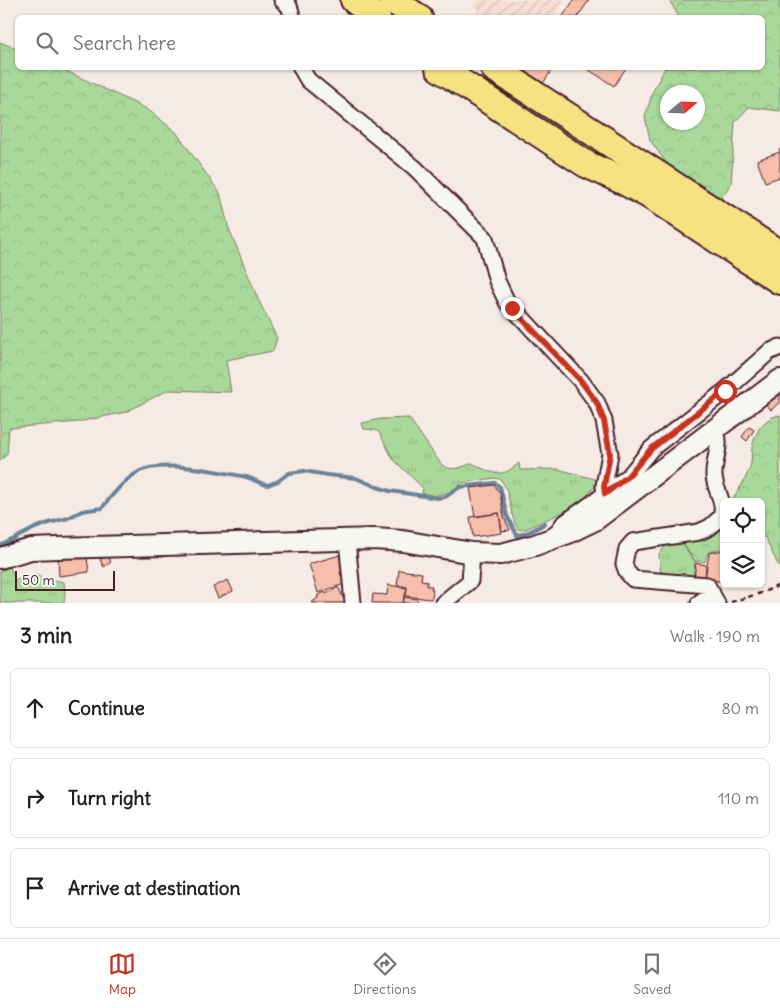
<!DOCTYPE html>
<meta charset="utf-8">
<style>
:root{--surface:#fff;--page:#f2f2f2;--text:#202124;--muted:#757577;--line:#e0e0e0;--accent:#c8321e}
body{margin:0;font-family:Delius,sans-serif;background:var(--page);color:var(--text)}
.controls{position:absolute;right:15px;bottom:15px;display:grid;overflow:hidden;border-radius:8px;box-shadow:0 1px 4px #0004}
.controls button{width:45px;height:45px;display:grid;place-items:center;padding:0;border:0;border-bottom:1px solid var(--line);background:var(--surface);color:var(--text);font:25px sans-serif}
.compass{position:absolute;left:660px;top:85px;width:45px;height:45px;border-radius:50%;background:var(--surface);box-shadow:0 1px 4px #0004;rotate:71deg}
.scale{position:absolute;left:15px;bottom:12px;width:100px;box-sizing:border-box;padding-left:5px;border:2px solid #4a1f2b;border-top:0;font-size:14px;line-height:18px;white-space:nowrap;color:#4a1f2b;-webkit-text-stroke:4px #f6f6f2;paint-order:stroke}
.stop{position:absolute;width:15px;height:15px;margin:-11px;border:4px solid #c8321e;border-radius:50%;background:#fff}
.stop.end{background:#c8321e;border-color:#fff;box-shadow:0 1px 5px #0008}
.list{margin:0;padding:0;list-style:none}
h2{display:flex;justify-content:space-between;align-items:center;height:65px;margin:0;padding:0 20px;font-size:21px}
h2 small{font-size:16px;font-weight:400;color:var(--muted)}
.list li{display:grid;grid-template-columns:32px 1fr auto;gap:15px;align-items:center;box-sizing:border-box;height:80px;margin:0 10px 10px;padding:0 10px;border:1px solid var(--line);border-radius:8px}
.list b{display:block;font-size:19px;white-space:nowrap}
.list em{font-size:16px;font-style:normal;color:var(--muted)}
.icon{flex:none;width:28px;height:28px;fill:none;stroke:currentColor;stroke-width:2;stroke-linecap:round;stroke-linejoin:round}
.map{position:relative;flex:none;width:780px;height:603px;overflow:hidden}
.search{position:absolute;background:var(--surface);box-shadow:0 1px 4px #0004;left:15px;right:15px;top:15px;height:55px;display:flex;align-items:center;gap:12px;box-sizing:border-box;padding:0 18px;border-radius:8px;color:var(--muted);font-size:19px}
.sheet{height:335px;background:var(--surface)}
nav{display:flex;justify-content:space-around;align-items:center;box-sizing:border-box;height:70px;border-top:1px solid var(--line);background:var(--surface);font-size:14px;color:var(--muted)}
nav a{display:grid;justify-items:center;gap:2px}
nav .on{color:var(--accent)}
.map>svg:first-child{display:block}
.industrial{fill:url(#industrial-furrows)}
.grass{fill:url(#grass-tufts);stroke:#7a7c62}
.forest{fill:url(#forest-crowns);stroke:#7a7c62;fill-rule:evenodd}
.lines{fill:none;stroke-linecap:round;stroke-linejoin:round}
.stream{stroke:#6b8399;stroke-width:4}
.building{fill:#f6beab;stroke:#4a1f2b}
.street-casing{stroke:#4a1f2b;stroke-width:19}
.secondary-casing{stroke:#4a1f2b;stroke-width:24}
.highway-casing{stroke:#4a1f2b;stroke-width:30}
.path{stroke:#4a1f2b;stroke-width:2.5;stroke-dasharray:5 4;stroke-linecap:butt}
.street{stroke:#f6f6f2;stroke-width:15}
.secondary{stroke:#f6f6f2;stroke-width:20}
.highway{stroke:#f7e281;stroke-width:26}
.route{stroke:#c8321e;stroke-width:6}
</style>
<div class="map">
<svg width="780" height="603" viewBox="0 0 780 603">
<defs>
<pattern id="industrial-furrows" width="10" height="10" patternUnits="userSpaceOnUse" patternTransform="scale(1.25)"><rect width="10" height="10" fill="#f6ded3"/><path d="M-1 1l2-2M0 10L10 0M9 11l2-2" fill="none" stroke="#d4beb5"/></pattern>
<pattern id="grass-tufts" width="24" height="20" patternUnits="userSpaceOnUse" patternTransform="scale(1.25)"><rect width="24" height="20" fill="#a9d99a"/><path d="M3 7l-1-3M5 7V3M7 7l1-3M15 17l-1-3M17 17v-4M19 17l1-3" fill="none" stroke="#93ba85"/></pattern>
<pattern id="forest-crowns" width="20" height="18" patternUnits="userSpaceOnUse" patternTransform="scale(1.25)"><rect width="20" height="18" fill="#a9d99a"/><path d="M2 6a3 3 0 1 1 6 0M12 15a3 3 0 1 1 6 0" fill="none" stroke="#93ba85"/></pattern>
</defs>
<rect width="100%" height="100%" fill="#f6ebe4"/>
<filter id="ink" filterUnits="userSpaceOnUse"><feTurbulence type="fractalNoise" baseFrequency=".02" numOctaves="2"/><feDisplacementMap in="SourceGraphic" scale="10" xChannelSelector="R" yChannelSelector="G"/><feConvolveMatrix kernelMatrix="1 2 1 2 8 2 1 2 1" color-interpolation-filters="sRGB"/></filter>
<g filter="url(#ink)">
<path class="industrial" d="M479,0H565L554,17H476L474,16L479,10L474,6Z"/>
<path class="grass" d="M409,418L441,464C451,472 461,468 472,463C492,473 500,480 519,463L520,470L558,469L598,480C588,505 549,518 526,529L519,530C508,516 512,491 500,479L494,478L463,483L447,493L436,496L422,493L423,488L393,459L379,432L375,430L364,429L362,423L381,419Z
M683,540L689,554L695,561L693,579L661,577L659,554L669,542Z
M10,567L15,580L36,575L44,578L64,582L65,593L64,603H0V571Z"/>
<path class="forest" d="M669,0H780V111L749,107L735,122L731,184L718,202L672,171L650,140L645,117L653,91L665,68H762V18L679,17ZM668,92H698V122H668Z
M0,42L17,49L18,68H60L147,109L176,132L220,193L228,226L258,299L277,338L273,351L226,360L231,392L168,390L126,412L78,422L9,428L7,454L0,461Z
M780,415V566L777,563L765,537H761V502H731C738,491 745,480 750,468C752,461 751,455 752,448C755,432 763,418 780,415Z
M724,525V548L708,552L705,562L695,561L685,547L683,540C698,537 714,537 724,525Z"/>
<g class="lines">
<path class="stream" d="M0,546L35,528L49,523L68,518L82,511L102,508C113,494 124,480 140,471C163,460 221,472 246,477C254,479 260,484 268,485L278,481L289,473L304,471L327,475L356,478L377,487L390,491L438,498L445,497L460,487L495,483L500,487L507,516L517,535C527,535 537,528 545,523"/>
</g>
<path class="building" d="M574,0H589L577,18H565L563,16Z
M529,68H553L513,130L496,119Z
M586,68H626L614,86Z
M780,149V177L765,182L757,160L780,152Z
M780,391V402L771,410L765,403Z
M749,427L754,430L747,441L742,437Z
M494,485L500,493L504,517L510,530L502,531L499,513L475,517L470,488Z
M499,513L502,533L473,537L470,517Z
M724,550V582L705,579L709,553Z
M107,555L111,562L104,567L100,560Z
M340,555L345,570L340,572L344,584L318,593L309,564Z
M81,556V559L87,558L89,572L59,576L58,557Z
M696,563L706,565L705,579L694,578Z
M399,570L422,573L421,580L427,581V586H432L431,589H433L432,598L430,599L406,596L407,587L397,585Z
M228,580L233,591L218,598L213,587Z
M388,585L407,588L403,603H372L373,594L387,595Z
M338,587L346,603H311L318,598L317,596L325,592L326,594Z
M404,597L417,599L418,603H403Z"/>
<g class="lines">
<g class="street-casing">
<path id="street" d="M282,0L289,6L293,18
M301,68L308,80L415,168L485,238L497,281L507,302L581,381L597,403L604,421L610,454L604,486L605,494L563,524L553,538
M715,430C723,444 713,460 714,476C715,491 726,502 721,517L710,527L699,532L633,542L627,549L624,564L627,572L633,579L707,585L717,603
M605,494L629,476L651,449L725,391L769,352L780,347
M347,540L353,603
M443,603L470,581L472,553
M699,603L712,593"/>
</g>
<g class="secondary-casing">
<path id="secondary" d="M0,558L31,549L58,548L375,539L403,541L472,553L501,554L535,545L568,533L595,520L780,380"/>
</g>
<g class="highway-casing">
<path id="highway" d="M354,0L377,18
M392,0L419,18
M439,68L586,164L627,183L649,195L780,281
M494,68L780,254"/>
</g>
<path class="path" d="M731,602L761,593L780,585"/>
<use href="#street" class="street"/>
<use href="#secondary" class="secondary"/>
<use href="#highway" class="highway"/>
</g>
</g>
<g class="lines" filter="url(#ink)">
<path class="route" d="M512,308L581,381L597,403L604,421L610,454L604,486L605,494L628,476L651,449L725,391"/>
</g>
</svg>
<div class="controls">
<button><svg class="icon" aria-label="locate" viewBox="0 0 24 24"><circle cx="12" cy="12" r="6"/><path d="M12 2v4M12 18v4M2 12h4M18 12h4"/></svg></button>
<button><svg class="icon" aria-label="layers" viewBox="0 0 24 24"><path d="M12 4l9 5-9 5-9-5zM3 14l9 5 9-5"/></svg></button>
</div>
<svg class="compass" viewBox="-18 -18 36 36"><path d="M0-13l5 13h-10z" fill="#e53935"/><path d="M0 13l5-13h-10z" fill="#757577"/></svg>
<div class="scale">50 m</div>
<div class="stop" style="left:725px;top:391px"></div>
<div class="stop end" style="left:512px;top:308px"></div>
<div class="search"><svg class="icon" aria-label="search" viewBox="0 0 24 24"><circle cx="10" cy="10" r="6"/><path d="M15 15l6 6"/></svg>Search here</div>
</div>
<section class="sheet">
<h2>3 min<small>Walk · 190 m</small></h2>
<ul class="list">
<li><svg class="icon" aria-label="ahead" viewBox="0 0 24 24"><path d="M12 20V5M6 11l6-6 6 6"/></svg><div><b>Continue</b></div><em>80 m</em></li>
<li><svg class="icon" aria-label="right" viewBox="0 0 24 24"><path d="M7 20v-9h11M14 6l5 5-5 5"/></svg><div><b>Turn right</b></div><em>110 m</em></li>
<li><svg class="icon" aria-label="arrive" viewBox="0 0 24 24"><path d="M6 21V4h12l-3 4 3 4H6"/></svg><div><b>Arrive at destination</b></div></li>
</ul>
</section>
<nav>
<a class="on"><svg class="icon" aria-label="map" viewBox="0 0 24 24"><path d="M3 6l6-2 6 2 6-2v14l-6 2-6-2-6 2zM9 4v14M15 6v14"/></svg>Map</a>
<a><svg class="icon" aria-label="directions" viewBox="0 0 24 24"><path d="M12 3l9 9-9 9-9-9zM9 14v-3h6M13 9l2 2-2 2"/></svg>Directions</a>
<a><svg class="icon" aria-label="saved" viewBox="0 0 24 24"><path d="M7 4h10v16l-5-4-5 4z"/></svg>Saved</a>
</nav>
